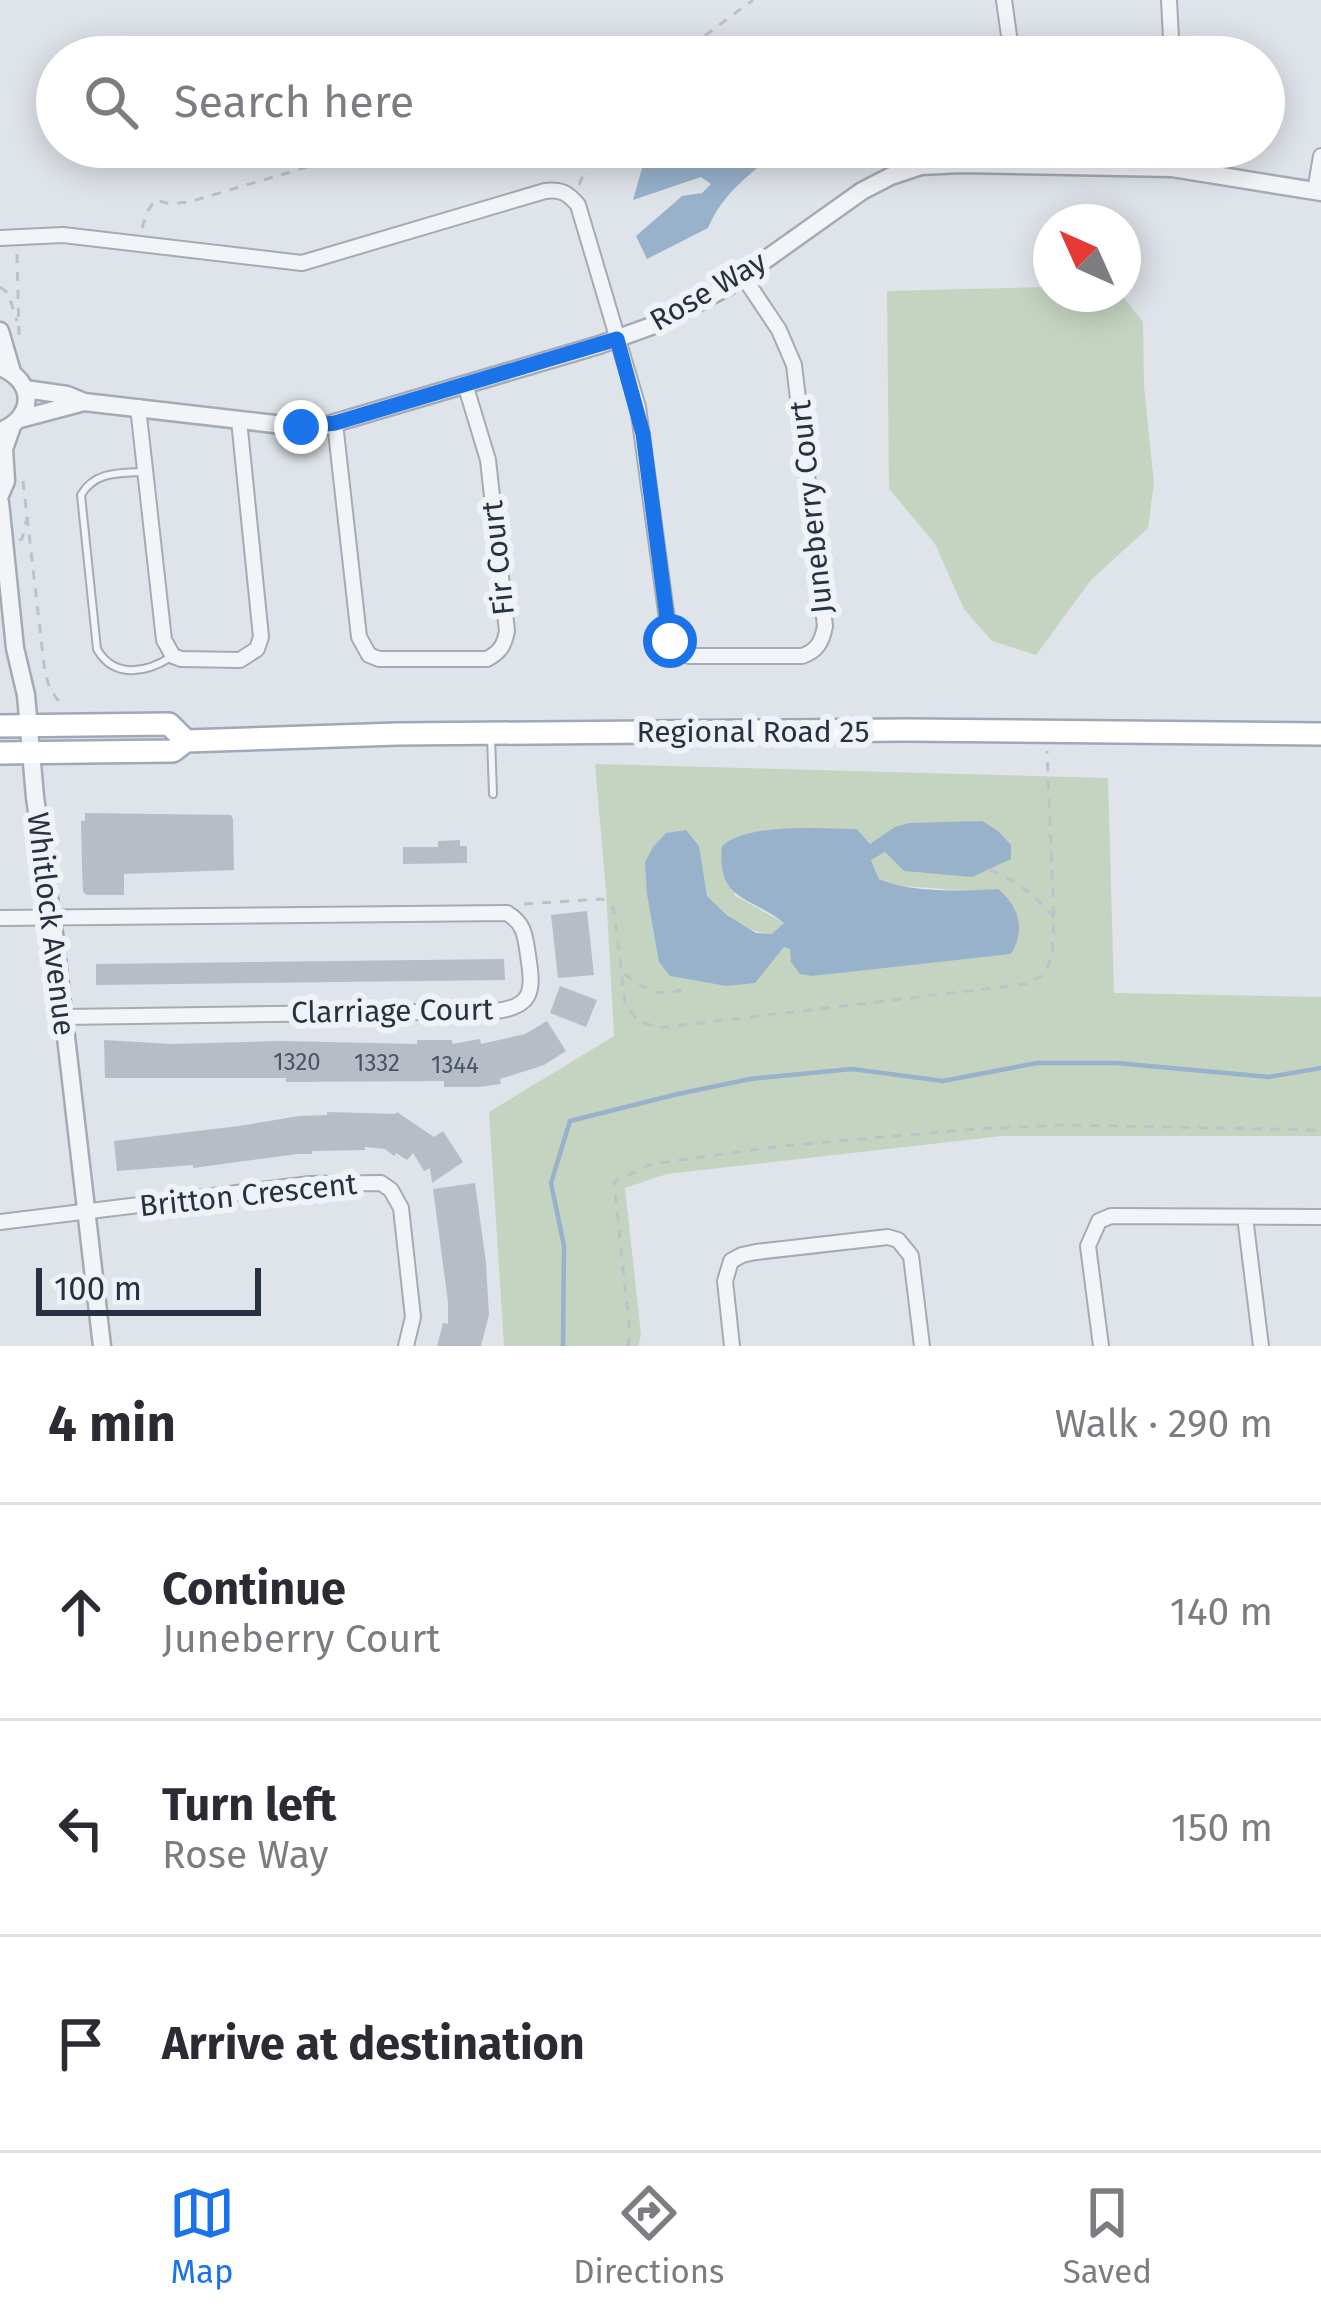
<!DOCTYPE html>
<meta charset="utf-8">
<style>
:root{--surface:#fff;--page:#f2f2f3;--text:#2b2b33;--muted:#7c7c81;--line:#e1e1e2;--accent:#1a73e8}
body{margin:0;font-family:"Fira Sans",sans-serif;background:var(--page);color:var(--text)}
.compass{position:absolute;left:1033px;top:204px;width:108px;height:108px;border-radius:50%;background:var(--surface);box-shadow:0 6px 30px #0003;rotate:315deg}
.scale{position:absolute;left:36px;bottom:30px;width:225px;box-sizing:border-box;padding-left:12px;border:6px solid #273142;border-top:0;font-size:33px;line-height:42px;white-space:nowrap;color:#273142;-webkit-text-stroke:9px #eff3f7;paint-order:stroke}
.stop{position:absolute;width:36px;height:36px;margin:-27px;border:9px solid #1a73e8;border-radius:50%;background:#fff}
.stop.end{background:#1a73e8;border-color:#fff;box-shadow:0 3px 12px #0008}
.list{margin:0;padding:0;list-style:none}
h2{display:flex;justify-content:space-between;align-items:center;height:156px;margin:0;padding:0 48px;font-size:51px}
h2 small{font-size:39px;font-weight:400;color:var(--muted)}
.list li{display:grid;grid-template-columns:78px 1fr auto;gap:36px;align-items:center;box-sizing:border-box;height:216px;padding:0 48px;border-top:3px solid var(--line)}
.list b{display:block;font-size:45px;white-space:nowrap}
.list p{margin:0;font-size:39px;white-space:nowrap;color:var(--muted)}
.list em{font-size:39px;font-style:normal;color:var(--muted)}
.icon{flex:none;width:66px;height:66px;fill:none;stroke:currentColor;stroke-width:2;stroke-linecap:round;stroke-linejoin:round}
.map{position:relative;flex:none;width:1321px;height:1346px;overflow:hidden}
.search{position:absolute;background:var(--surface);box-shadow:0 6px 30px #0003;left:36px;right:36px;top:36px;height:132px;display:flex;align-items:center;gap:30px;box-sizing:border-box;padding:0 42px;border-radius:66px;color:var(--muted);font-size:45px}
.sheet{height:804px;background:var(--surface)}
nav{display:flex;justify-content:space-around;align-items:center;box-sizing:border-box;height:168px;border-top:3px solid var(--line);background:var(--surface);font-size:33px;color:var(--muted)}
nav a{display:grid;justify-items:center;gap:6px}
nav .on{color:var(--accent)}
.map>svg:first-child{display:block}
.green{fill:#c5d4c0;fill-rule:evenodd}
.water{fill:#98b2cc}
.lines{fill:none;stroke-linecap:round;stroke-linejoin:round}
.stream{stroke:#98b2cc;stroke-width:4.5}
.building{fill:#b6bdc7}
.service-casing{stroke:#a4abb4;stroke-width:10}
.minor-casing{stroke:#a4abb4;stroke-width:18}
.tertiary-casing{stroke:#a4abb4;stroke-width:21}
.primary-casing{stroke:#9ea8b6;stroke-width:26}
.path{stroke:#bec1c9;stroke-width:3;stroke-dasharray:9 9;stroke-linecap:butt}
.service{stroke:#f3f4f8;stroke-width:6}
.minor{stroke:#f3f4f8;stroke-width:14}
.tertiary{stroke:#f3f4f8;stroke-width:16}
.primary{stroke:#fff;stroke-width:21}
.route{stroke:#1a73e8;stroke-width:15}
.labels{text-anchor:middle;stroke-width:12;stroke-linejoin:round;paint-order:stroke}
.number-label{font-size:24px;fill:#4b5463}
.street-label{font-size:30px;fill:#273142;stroke:#eff3f7}
</style>
<div class="map">
<svg width="1321" height="1346" viewBox="0 0 1321 1346">
<rect width="100%" height="100%" fill="#dfe4ea"/>
<path class="green" d="M1051,287V294H1121L1143,322L1144,386L1154,483L1148,528L1091,580L1036,655L992,641L964,609L935,544L889,489L887,291Z
M595,764L1108,778L1114,993L1321,997V1136H1002L667,1174L625,1188L641,1335L638,1346H504L489,1112L614,1036L606,891ZM857,829L870,844L880,838L988,867L972,876L905,871L885,852L871,859L879,879L891,885L969,891L998,889L790,949L784,946L726,986L670,976L659,961L707,896C726,914 745,933 773,934L784,923L734,895L765,831Z"/>
<path class="water" d="M648,147H785C754,170 723,192 708,228L647,259L636,236L682,196L702,193L711,184L701,177L633,200Z
M982,821L998,831L1011,845V859L972,877L904,871L885,852L871,860L879,879C909,893 965,891 998,889C1019,906 1026,930 1011,954L812,976L800,974L791,962L790,949L784,947L755,983L726,986L670,976L659,962L647,894L645,862L653,847L666,833L686,830L699,846L707,896L727,915L756,933L772,934L784,923C750,896 716,901 722,846C749,822 821,829 857,829L870,844L895,827L909,823Z"/>
<g class="lines">
<path class="stream" d="M563,1346L564,1246L551,1183L570,1121L678,1094L750,1079L852,1069L943,1081L1037,1063H1116L1269,1077L1321,1068"/>
</g>
<path class="building" d="M85,813L231,815L233,819L234,870L124,874V895H87L83,892L82,866L81,821H85Z
M460,840V846H467V863L403,864V847H438V841Z
M587,911L594,975L558,978L551,915Z
M504,959L505,980L96,985V964Z
M560,986L597,1000L586,1027L550,1013Z
M547,1021L566,1051L544,1065L500,1079L501,1084L478,1087H444V1081L286,1082V1078H105L104,1040L172,1044L281,1041L417,1044V1040H452V1044L480,1039L481,1044L525,1034Z
M327,1112L396,1114L397,1112L434,1137L443,1131L463,1162L432,1183L430,1168L424,1171L413,1153L407,1160L396,1153L394,1156L385,1149L365,1147V1150L312,1151V1154H297L193,1168V1165L117,1171L114,1141L239,1126L299,1116L327,1115Z
M475,1183L486,1263L489,1315L481,1346H437L443,1323L448,1324V1302L433,1189Z"/>
<g class="lines">
<g class="service-casing">
<path id="service" d="M141,472C118,473 94,472 81,495L97,649C114,679 146,673 171,657
M491,737L493,794"/>
</g>
<g class="minor-casing">
<path id="minor" d="M1004,0L1012,57
M1169,0L1172,57
M1172,168L1173,147
M1315,191L1321,156
M0,238L63,235L302,263L545,191C561,189 568,193 578,205L638,407L670,641L689,656H802C817,651 822,642 825,626L794,365L779,330L743,276
M138,407L164,640L173,656L181,659L240,660L257,649L261,637L239,420
M335,423L359,637L369,655L379,659H487C500,652 504,646 507,631L488,460L465,384
M0,918L507,913C525,924 525,936 528,955C533,988 535,1007 495,1011L64,1017
M1245,1217L1261,1346
M0,1222L310,1184L381,1183L391,1190L401,1208L413,1317L406,1346
M732,1346L725,1281L731,1261L742,1255L756,1252L888,1237L898,1240L911,1256L922,1346
M1101,1346L1088,1246L1099,1221L1111,1216L1321,1217"/>
</g>
<g class="tertiary-casing">
<path id="tertiary" d="M0,331L12,372
M0,367C36,381 35,418 0,431
M25,389L67,395L84,402L301,427H321L599,345L657,324L727,287L862,191L891,176L921,166L961,164L1172,168L1321,192
M20,419L84,402
M0,495L6,481L4,449L12,426
M0,502L15,648L26,695L35,797L54,934L102,1346"/>
</g>
<g class="primary-casing">
<path id="primary" d="M0,726L169,724L186,741
M0,753L173,751L186,741L397,734L907,730L1321,734"/>
</g>
<path class="path" d="M676,57L753,0
M579,185L595,147
M142,228L147,212L155,200L170,204L189,202L375,147
M17,254L19,336
M0,287L8,293L17,321
M23,481L45,673L50,689L60,703
M19,540L22,539L27,517
M990,870C1017,881 1036,895 1054,918
M524,904L602,899L609,903L614,910L625,1003L637,1020L658,1028L1027,984L1045,974L1052,955L1054,918L1047,751
M624,974C647,989 658,1000 685,988
M627,1346L630,1334L614,1182L651,1164L782,1146L976,1129L1065,1125L1321,1130"/>
<use href="#service" class="service"/>
<use href="#minor" class="minor"/>
<use href="#tertiary" class="tertiary"/>
<use href="#primary" class="primary"/>
</g>
<g class="lines">
<path class="route" d="M301,427L335,423L617,339L643,434L670,641"/>
</g>
<g class="labels">
<g class="number-label">
<text x="297" y="1070">1320</text>
<text x="377" y="1071">1332</text>
<text x="455" y="1073">1344</text>
</g>
<g class="street-label">
<text transform="translate(708 291) rotate(-30)" y="10">Rose Way</text>
<text transform="translate(811 507) rotate(-96)" y="10">Juneberry Court</text>
<text transform="translate(498 558) rotate(-96)" y="10">Fir Court</text>
<text x="753" y="742">Regional Road 25</text>
<text transform="translate(51 924) rotate(83)" y="10">Whitlock Avenue</text>
<text transform="translate(392 1011) rotate(-1)" y="10">Clarriage Court</text>
<text transform="translate(248 1195) rotate(-6)" y="10">Britton Crescent</text>
</g>
</g>
</svg>
<svg class="compass" viewBox="-18 -18 36 36"><path d="M0-13l5 13h-10z" fill="#e53935"/><path d="M0 13l5-13h-10z" fill="#7c7c81"/></svg>
<div class="scale">100 m</div>
<div class="stop" style="left:670px;top:641px"></div>
<div class="stop end" style="left:301px;top:427px"></div>
<div class="search"><svg class="icon" aria-label="search" viewBox="0 0 24 24"><circle cx="10" cy="10" r="6"/><path d="M15 15l6 6"/></svg>Search here</div>
</div>
<section class="sheet">
<h2>4 min<small>Walk · 290 m</small></h2>
<ul class="list">
<li><svg class="icon" aria-label="ahead" viewBox="0 0 24 24"><path d="M12 20V5M6 11l6-6 6 6"/></svg><div><b>Continue</b><p>Juneberry Court</p></div><em>140 m</em></li>
<li><svg class="icon" aria-label="left" viewBox="0 0 24 24"><path d="M17 20v-9H6M10 6l-5 5 5 5"/></svg><div><b>Turn left</b><p>Rose Way</p></div><em>150 m</em></li>
<li><svg class="icon" aria-label="arrive" viewBox="0 0 24 24"><path d="M6 21V4h12l-3 4 3 4H6"/></svg><div><b>Arrive at destination</b></div></li>
</ul>
</section>
<nav>
<a class="on"><svg class="icon" aria-label="map" viewBox="0 0 24 24"><path d="M3 6l6-2 6 2 6-2v14l-6 2-6-2-6 2zM9 4v14M15 6v14"/></svg>Map</a>
<a><svg class="icon" aria-label="directions" viewBox="0 0 24 24"><path d="M12 3l9 9-9 9-9-9zM9 14v-3h6M13 9l2 2-2 2"/></svg>Directions</a>
<a><svg class="icon" aria-label="saved" viewBox="0 0 24 24"><path d="M7 4h10v16l-5-4-5 4z"/></svg>Saved</a>
</nav>
